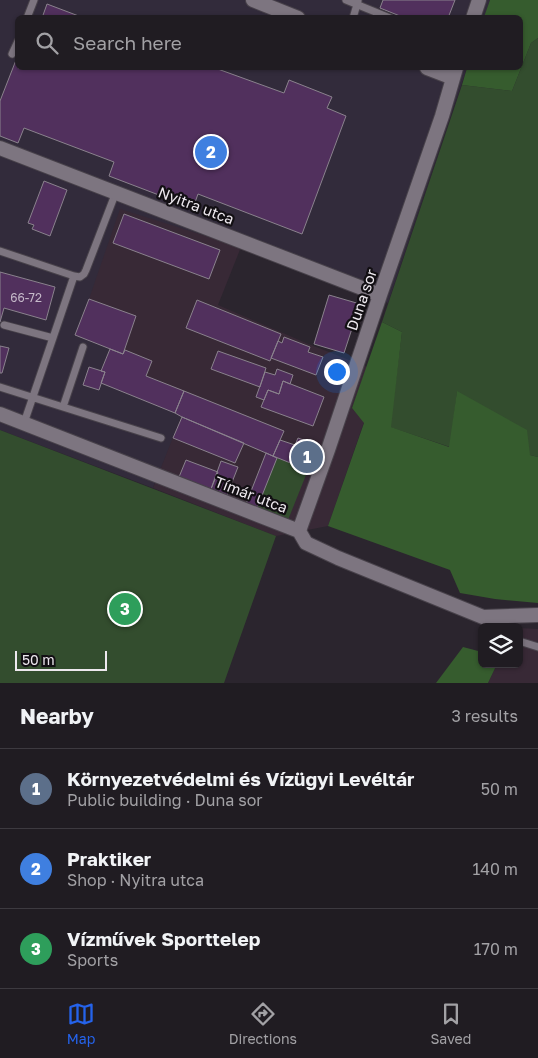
<!DOCTYPE html>
<meta charset="utf-8">
<style>
:root{--surface:#201c22;--page:#2d292f;--text:#f1f3f6;--muted:#a2a1a5;--line:#3d3a40;--accent:#2563eb}
body{margin:0;font-family:"Golos Text",sans-serif;background:var(--page);color:var(--text)}
.controls{position:absolute;right:15px;bottom:15px;display:grid;overflow:hidden;border-radius:8px;box-shadow:0 1px 4px #0004}
.controls button{width:45px;height:45px;display:grid;place-items:center;padding:0;border:0;border-bottom:1px solid var(--line);background:var(--surface);color:var(--text);font:25px sans-serif}
.scale{position:absolute;left:15px;bottom:12px;width:92px;box-sizing:border-box;padding-left:5px;border:2px solid #ede8ee;border-top:0;font-size:14px;line-height:18px;white-space:nowrap;color:#ede8ee;-webkit-text-stroke:4px #120f13;paint-order:stroke}
.you{position:absolute;left:336px;top:371px;width:18px;height:18px;margin:-12px;border:4px solid #fff;border-radius:50%;background:#1a73e8;box-shadow:0 0 0 8px #1a73e833}
.badge{display:grid;place-items:center;width:32px;height:32px;border-radius:50%;background:var(--accent);color:#fff;font-size:16px;font-weight:700}
.pin{position:absolute;translate:-50% -50%;border:2px solid #fff;box-shadow:0 1px 5px #0006}
.list{margin:0;padding:0;list-style:none}
h2{display:flex;justify-content:space-between;align-items:center;height:65px;margin:0;padding:0 20px;font-size:21px}
h2 small{font-size:16px;font-weight:400;color:var(--muted)}
.list li{display:grid;grid-template-columns:32px 1fr auto;gap:15px;align-items:center;box-sizing:border-box;height:80px;padding:0 20px;border-top:1px solid var(--line)}
.list b{display:block;font-size:19px;white-space:nowrap}
.list p{margin:0;font-size:16px;white-space:nowrap;color:var(--muted)}
.list em{font-size:16px;font-style:normal;color:var(--muted)}
.icon{flex:none;width:28px;height:28px;fill:none;stroke:currentColor;stroke-width:2;stroke-linecap:round;stroke-linejoin:round}
.map{position:relative;flex:none;width:538px;height:683px;overflow:hidden}
.search{position:absolute;background:var(--surface);box-shadow:0 1px 4px #0004;left:15px;right:15px;top:15px;height:55px;display:flex;align-items:center;gap:12px;box-sizing:border-box;padding:0 18px;border-radius:8px;color:var(--muted);font-size:19px}
.sheet{height:305px;background:var(--surface)}
nav{display:flex;justify-content:space-around;align-items:center;box-sizing:border-box;height:70px;border-top:1px solid var(--line);background:var(--surface);font-size:14px;color:var(--muted)}
nav a{display:grid;justify-items:center;gap:2px}
nav .on{color:var(--accent)}
.map>svg:first-child{display:block}
.commercial{fill:#322b3b}
.industrial{fill:#382936}
.green{fill:#334d2e}
.forest{fill:#365c2e}
.building{fill:#51305d;stroke:#8a828d}
.lines{fill:none;stroke-linecap:round;stroke-linejoin:round}
.lane-casing{stroke:#48424a;stroke-width:9}
.street-casing{stroke:#48424a;stroke-width:16}
.lane{stroke:#7d7580;stroke-width:7}
.street{stroke:#7d7580;stroke-width:14}
.labels{text-anchor:middle;stroke-width:4.5;stroke-linejoin:round;paint-order:stroke}
.number-label{font-size:12px;fill:#c6baca}
.street-label{font-size:15px;fill:#ede8ee;stroke:#120f13}
</style>
<div class="map">
<svg width="538" height="683" viewBox="0 0 538 683">
<rect width="100%" height="100%" fill="#2b252e"/>
<path class="commercial" d="M0,0H490L484,18H18V68H467L388,303L241,247L110,349L101,370L182,417L153,488L0,430Z"/>
<path class="industrial" d="M120,209L241,247L218,305L306,343L367,367L352,408L364,422L328,526L276,536L153,488L181,417L175,413L101,383L105,372L101,371L110,349L75,335L89,299Z
M519,628L538,629V683H488L497,664H519Z"/>
<path class="green" d="M538,38V457L530,455L457,392L450,447L390,427L402,332L382,322L462,85L512,91L531,43Z
M0,430L276,536L224,683H0Z
M277,458L308,470L288,520L257,508Z"/>
<path class="forest" d="M490,0H538V38L531,43L512,91L462,85L467,68H520V18L484,17Z
M382,322L402,332L391,427L449,447L457,391L527,430L530,455L538,457V603L495,599L460,593L450,570L328,526L364,423L352,408Z
M463,647L482,652V664H497L488,683H436Z"/>
<path class="building" d="M383,0H455L448,18H405L380,8Z
M47,4L84,18H42Z
M18,55V68H215L284,93L289,80L332,97L327,108L346,116L302,234L198,194L193,208L109,176L114,162L24,128L18,143L0,136V101Z
M44,181L67,190L50,236L32,229L34,225L28,223Z
M124,214L220,250L209,279L113,243Z
M0,272L55,287L46,320L4,308L0,322Z
M329,295L360,304L344,353L314,344Z
M89,299L136,316L123,354L75,335Z
M197,300L281,334L270,361L186,328Z
M284,337L310,347L308,352L323,357L316,375L271,358L278,341L282,343Z
M0,346L9,348L2,373H0Z
M110,349L123,354L125,350L152,361L146,376L184,391L175,413L101,383L105,372L101,371Z
M218,351L266,368L260,387L211,369Z
M89,367L105,372L99,390L83,385Z
M277,369L293,375L290,384L283,381L279,394L268,390L264,400L256,397L265,372L275,375Z
M283,381L324,397L313,426L261,407L268,390L279,394Z
M184,391L284,431L273,456L182,417L175,413Z
M182,417L244,443L235,463L173,438Z
M298,438L317,445L308,470L273,456L280,440L295,445Z
M266,453L277,458L257,508L246,504Z
M186,460L218,472L211,489L179,477Z
M221,461L238,467L227,495L211,489Z"/>
<g class="lines">
<g class="lane-casing">
<path id="lane" d="M346,0L390,18
M27,18L34,0
M353,18L358,1
M12,54L18,41
M0,251L74,276L80,277L84,274L86,270L116,192
M4,325L53,338
M0,387L161,438
M63,407L83,347
M24,423L74,276
M484,618L495,627
M519,641L538,647"/>
</g>
<g class="street-casing">
<path id="street" d="M253,0L298,18
M473,18L479,0
M427,68L453,78
M0,148L380,295
M0,414L299,531L306,543L338,558L483,617L538,615
M299,531L328,450L380,295L442,116L456,68"/>
</g>
<use href="#lane" class="lane"/>
<use href="#street" class="street"/>
</g>
<g class="labels">
<g class="number-label">
<text x="26" y="302">66-72</text>
</g>
<g class="street-label">
<text transform="translate(196 206) rotate(21)" y="5">Nyitra utca</text>
<text transform="translate(362 300) rotate(-71)" y="5">Duna sor</text>
<text transform="translate(251 495) rotate(21)" y="5">Tímár utca</text>
</g>
</g>
</svg>
<div class="controls">
<button><svg class="icon" aria-label="layers" viewBox="0 0 24 24"><path d="M12 4l9 5-9 5-9-5zM3 14l9 5 9-5"/></svg></button>
</div>
<div class="scale">50 m</div>
<div class="you"></div>
<div class="pin badge" style="left:307px;top:457px;background:#5c6f8a">1</div>
<div class="pin badge" style="left:211px;top:152px;background:#3f7fe0">2</div>
<div class="pin badge" style="left:125px;top:609px;background:#2e9e5b">3</div>
<div class="search"><svg class="icon" aria-label="search" viewBox="0 0 24 24"><circle cx="10" cy="10" r="6"/><path d="M15 15l6 6"/></svg>Search here</div>
</div>
<section class="sheet">
<h2>Nearby<small>3 results</small></h2>
<ul class="list">
<li><span class="badge" style="background:#5c6f8a">1</span><div><b>Környezetvédelmi és Vízügyi Levéltár</b><p>Public building · Duna sor</p></div><em>50 m</em></li>
<li><span class="badge" style="background:#3f7fe0">2</span><div><b>Praktiker</b><p>Shop · Nyitra utca</p></div><em>140 m</em></li>
<li><span class="badge" style="background:#2e9e5b">3</span><div><b>Vízművek Sporttelep</b><p>Sports</p></div><em>170 m</em></li>
</ul>
</section>
<nav>
<a class="on"><svg class="icon" aria-label="map" viewBox="0 0 24 24"><path d="M3 6l6-2 6 2 6-2v14l-6 2-6-2-6 2zM9 4v14M15 6v14"/></svg>Map</a>
<a><svg class="icon" aria-label="directions" viewBox="0 0 24 24"><path d="M12 3l9 9-9 9-9-9zM9 14v-3h6M13 9l2 2-2 2"/></svg>Directions</a>
<a><svg class="icon" aria-label="saved" viewBox="0 0 24 24"><path d="M7 4h10v16l-5-4-5 4z"/></svg>Saved</a>
</nav>
